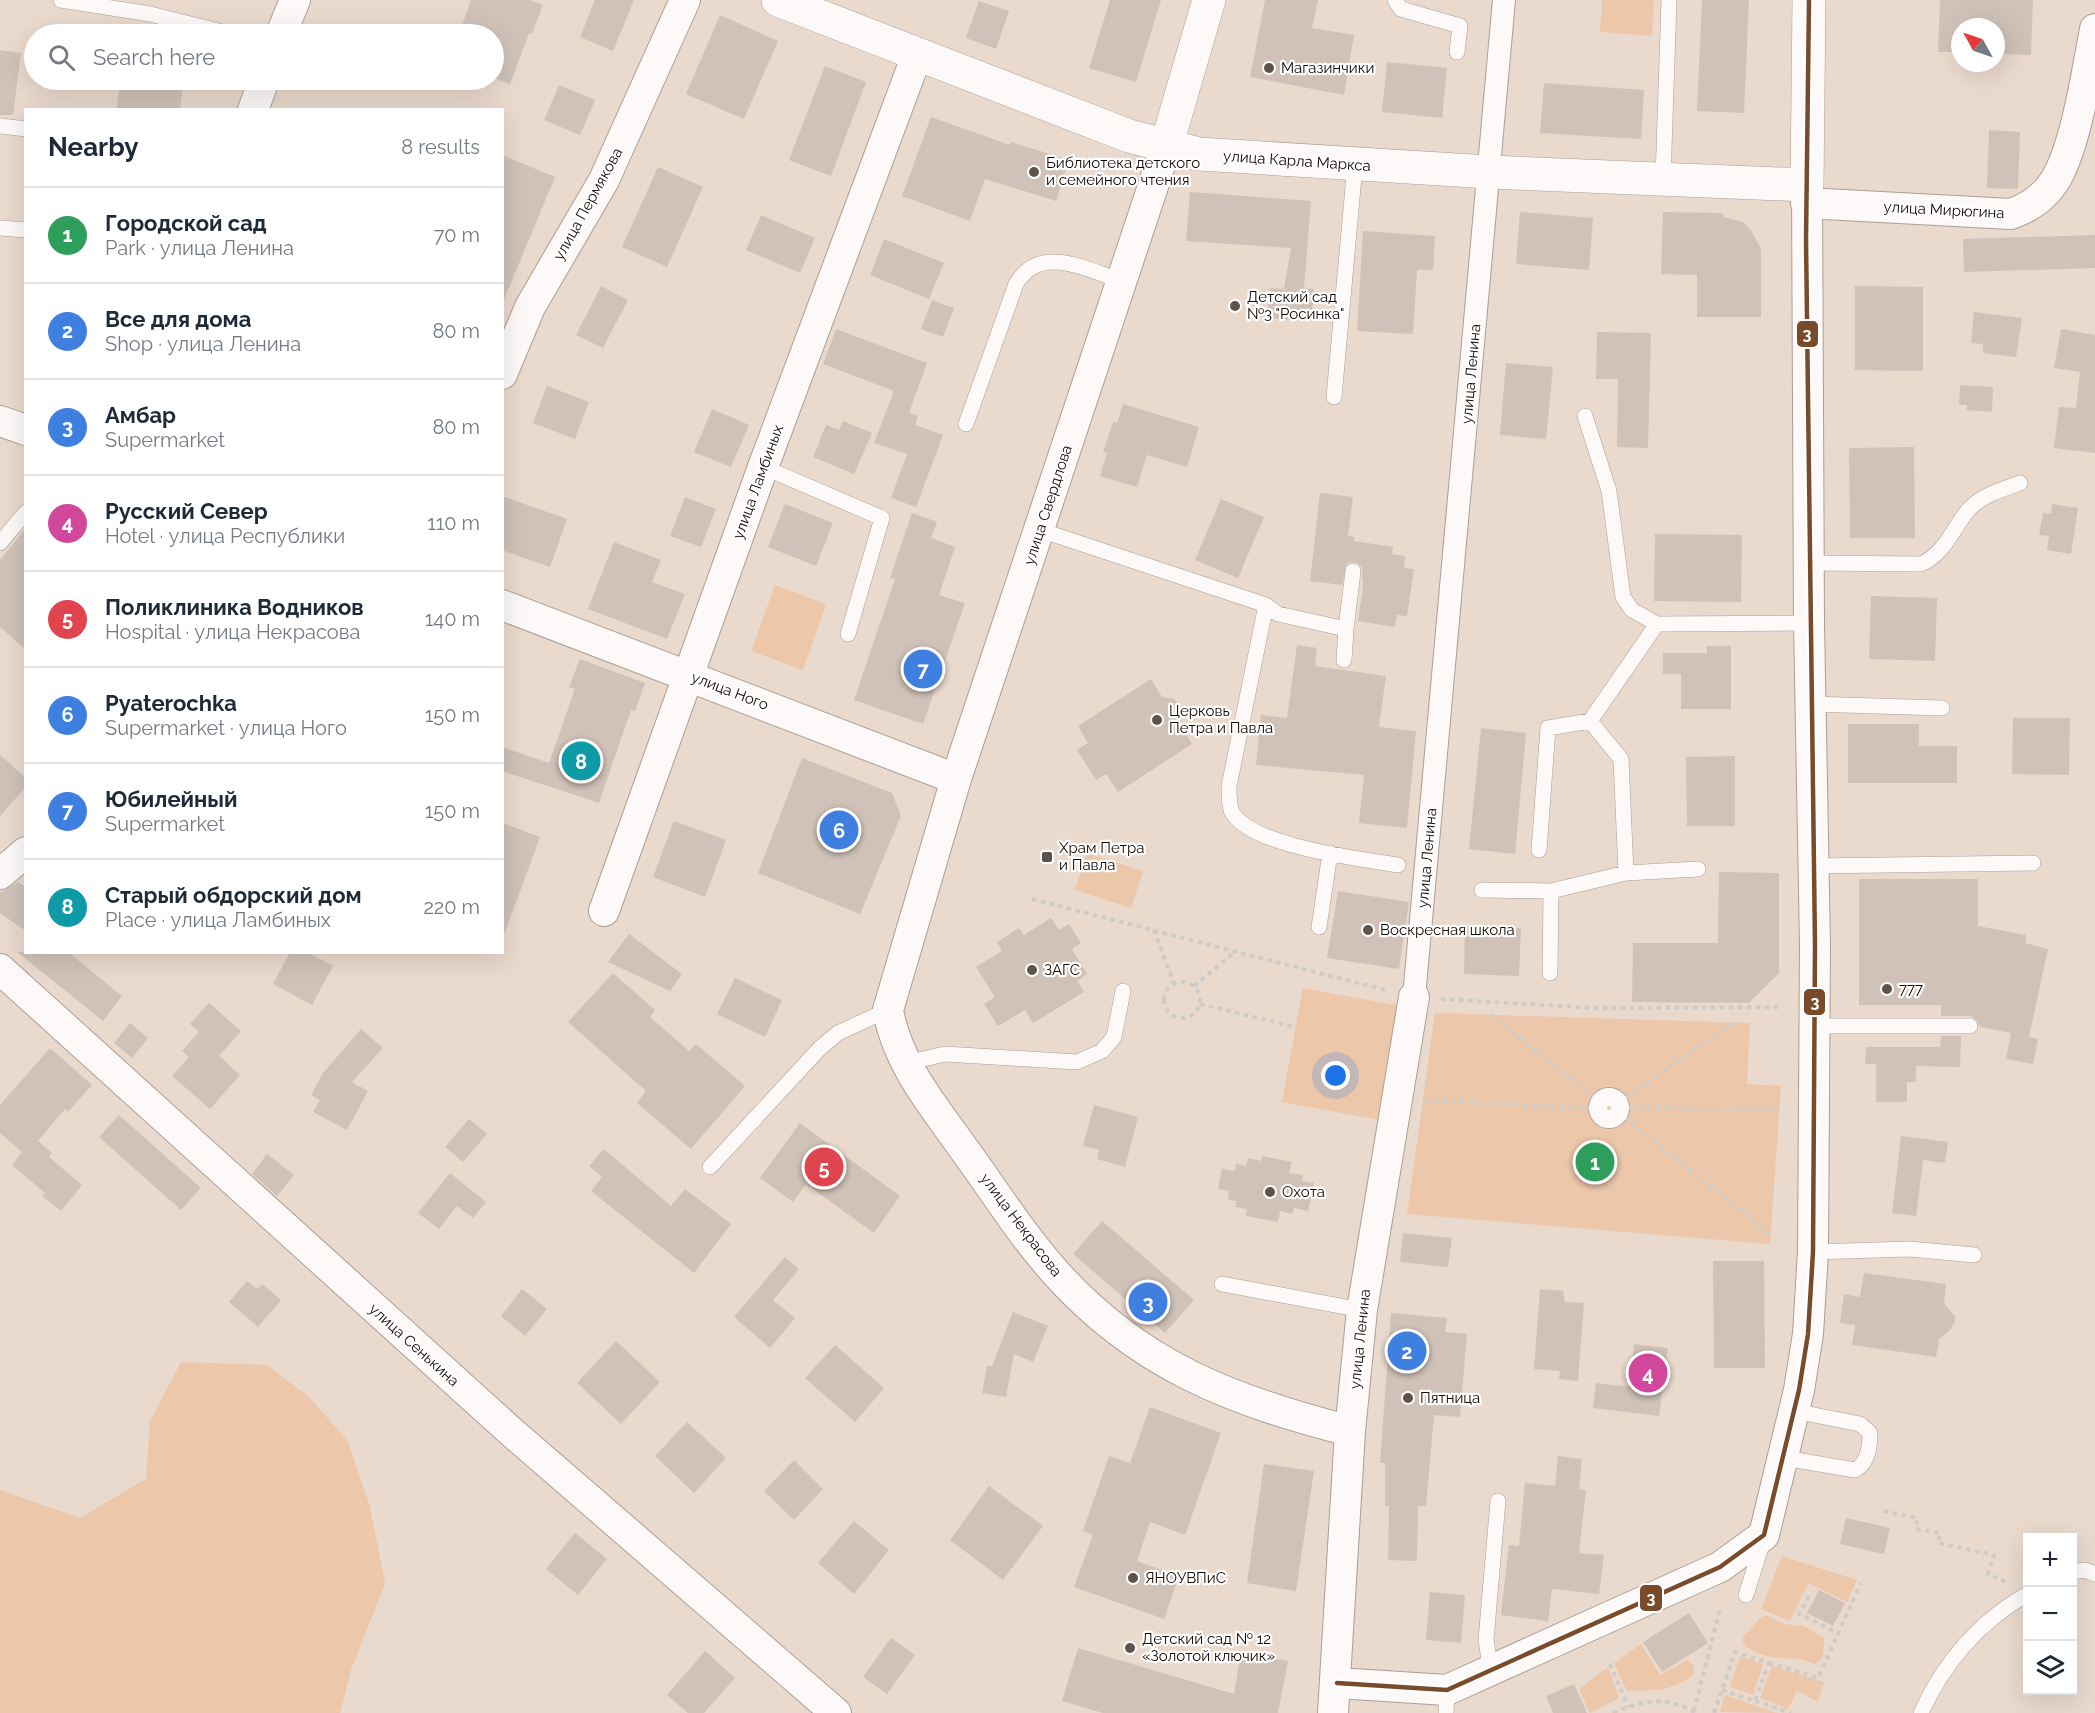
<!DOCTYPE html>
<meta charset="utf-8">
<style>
:root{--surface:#fff;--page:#f6f6f7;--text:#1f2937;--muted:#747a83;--line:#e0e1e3;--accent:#b45309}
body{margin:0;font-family:Raleway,sans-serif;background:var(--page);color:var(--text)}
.controls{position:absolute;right:18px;bottom:18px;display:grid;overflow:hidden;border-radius:0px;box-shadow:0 6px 24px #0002}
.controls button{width:54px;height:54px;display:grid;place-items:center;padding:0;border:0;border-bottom:2px solid var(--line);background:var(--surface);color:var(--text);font:30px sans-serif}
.compass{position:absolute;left:1951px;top:18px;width:54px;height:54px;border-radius:50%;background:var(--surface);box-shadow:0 6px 24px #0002;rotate:310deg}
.you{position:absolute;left:1336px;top:1076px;width:21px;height:21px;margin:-15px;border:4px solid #fff;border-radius:50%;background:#1a73e8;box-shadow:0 0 0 9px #1a73e833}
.badge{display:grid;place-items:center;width:39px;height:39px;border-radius:50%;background:var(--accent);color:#fff;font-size:20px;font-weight:700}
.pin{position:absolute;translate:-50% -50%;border:3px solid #fff;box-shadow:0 2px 6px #0006}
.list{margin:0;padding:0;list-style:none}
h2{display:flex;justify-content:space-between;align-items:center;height:78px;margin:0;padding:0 24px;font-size:26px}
h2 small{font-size:20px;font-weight:400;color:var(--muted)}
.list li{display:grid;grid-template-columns:39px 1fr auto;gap:18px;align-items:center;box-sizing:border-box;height:96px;padding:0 24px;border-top:2px solid var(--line)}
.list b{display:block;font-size:22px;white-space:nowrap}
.list p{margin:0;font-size:20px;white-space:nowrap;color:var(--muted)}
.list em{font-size:20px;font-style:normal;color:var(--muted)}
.icon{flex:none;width:33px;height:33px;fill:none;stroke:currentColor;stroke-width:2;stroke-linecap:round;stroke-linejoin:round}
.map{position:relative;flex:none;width:2095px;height:1713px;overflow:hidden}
.search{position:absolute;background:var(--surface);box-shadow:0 6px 24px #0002;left:24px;top:24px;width:480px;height:66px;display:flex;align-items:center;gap:15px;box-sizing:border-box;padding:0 21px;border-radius:33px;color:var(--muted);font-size:22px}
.panel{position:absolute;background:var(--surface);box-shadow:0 6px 24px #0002;left:24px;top:108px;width:480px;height:846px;border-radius:0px}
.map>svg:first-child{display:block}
.green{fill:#edc7aa}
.building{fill:#d0c2b8}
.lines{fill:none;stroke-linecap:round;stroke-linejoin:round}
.service-casing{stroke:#ab9f95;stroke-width:16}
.pedestrian-casing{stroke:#ab9f95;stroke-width:24}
.minor-casing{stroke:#ab9f95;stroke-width:32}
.tertiary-casing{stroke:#ab9f95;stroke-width:34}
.path{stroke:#cfcbc7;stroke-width:4;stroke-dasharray:4.5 4.5;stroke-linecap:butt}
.service{stroke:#fcf9f8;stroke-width:15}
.pedestrian{stroke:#fcf9f8;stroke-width:22}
.minor{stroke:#fcf9f8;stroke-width:30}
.tertiary{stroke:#fcf9f8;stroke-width:33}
.bus-1-casing{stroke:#fff;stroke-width:9}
.bus-1{stroke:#7a4b2a;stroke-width:4.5}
.poi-dot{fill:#5f524a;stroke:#fff;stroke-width:2}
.labels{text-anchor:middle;stroke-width:4.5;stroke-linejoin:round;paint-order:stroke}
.poi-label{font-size:15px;fill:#140a04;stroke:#fff;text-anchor:start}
.street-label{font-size:15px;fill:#140a04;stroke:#fff}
.line-badge{stroke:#fff;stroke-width:2}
.badge-label{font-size:16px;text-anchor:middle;font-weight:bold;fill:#fff}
</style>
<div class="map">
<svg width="2095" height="1713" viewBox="0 0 2095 1713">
<rect width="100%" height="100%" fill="#ead9cd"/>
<path class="green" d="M1602,0H1654L1652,36L1600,32Z
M775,585L826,604L803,670L751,651Z
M1087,853L1143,871L1131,908L1075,890Z
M1303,988L1400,1006L1379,1120L1282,1102Z
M1435,1013L1750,1023L1747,1084L1781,1086L1770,1244L1407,1214Z
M181,1362L267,1365L309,1397L347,1440L369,1503L385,1583L351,1670L340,1713H0V1490L80,1518L146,1479L150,1421Z
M1782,1556L1857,1580L1847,1602L1808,1583L1790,1621L1761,1609Z
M1766,1615L1784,1624L1804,1626L1824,1638L1823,1657L1816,1664C1810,1663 1803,1659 1797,1659C1779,1657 1757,1659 1743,1643V1637L1760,1618Z
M1641,1644L1660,1675L1687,1660L1694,1666V1674C1672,1692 1654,1690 1627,1691L1614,1663Z
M1740,1656L1763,1664L1753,1695L1730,1687Z
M1772,1666L1824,1682L1818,1702L1797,1691L1788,1709L1760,1698Z
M1608,1667L1619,1698L1590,1713L1579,1689Z
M1725,1695L1777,1713L1720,1712Z"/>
<path class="building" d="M471,0H530L543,5L532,34L529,33L510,84L494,78V34H459Z
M595,0H634L613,51L580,37Z
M1110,0H1161L1136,82L1089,68Z
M1265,0H1318L1312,28L1354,35L1344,95L1250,77Z
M1702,0H1749L1744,113L1697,111Z
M1940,0H2033L2031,55L1996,54V27H1960V52H1938Z
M979,1L1009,11L996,49L966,38Z
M720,15L778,41L744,119L686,94Z
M0,50L21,53L13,115H0Z
M1387,62L1447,68L1442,118L1382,112Z
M825,66L866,82L831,176L789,160Z
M121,80L183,82L180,110H116Z
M1544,83L1644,90L1641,139L1540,133Z
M559,85L595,100L580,135L544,120Z
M931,117L1010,145L1011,142L1069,160L1056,201L985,179L970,221L902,196Z
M1989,130L2020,132L2018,189L1987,188Z
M502,155L555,177L503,302H502Z
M658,167L703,187L667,267L622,247Z
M1190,192L1311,201L1304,288L1314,289L1311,321L1267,318L1270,288L1284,289L1291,248L1186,241Z
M1520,212L1593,218L1589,270L1516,264Z
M1663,212L1723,213L1724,217L1743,222L1751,230L1761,249V317H1697V275L1661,274Z
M761,215L815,238L800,273L746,250Z
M1363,231L1435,236L1433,270H1417L1413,334L1357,331Z
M2095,235V268L1964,272L1963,239Z
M884,239L944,263L929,299L870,275Z
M601,286L628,300L603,348L576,335Z
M1855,286L1923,287V371L1855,370Z
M932,300L954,308L943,337L921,329Z
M1974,312L2022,318L2016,357L1983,353V344L1971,343Z
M836,329L927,363L909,413L918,416L915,425L943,435L916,507L891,498L907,454L874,443L894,391L823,364Z
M2061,329L2095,335V453L2054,448L2059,407L2076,408L2080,372L2054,368Z
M1597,332L1651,333L1648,448L1617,447L1618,379H1596Z
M1506,363L1553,367L1546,439L1500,435Z
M1960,385L1993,387L1992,412L1967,410V405H1959Z
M547,386L589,402L575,439L533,423Z
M1123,404L1199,427L1187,467L1147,455L1137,487L1100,476L1107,453L1103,452L1113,422L1117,423Z
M712,409L749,425L731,467L694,452Z
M843,421L872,433L854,474L813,457L826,425L839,430Z
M1914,447L1915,538H1850L1849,448Z
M1320,493L1353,497L1348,536L1355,537L1354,541L1393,547L1392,554L1405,556L1404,568L1414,569L1407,616L1397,615L1395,627L1358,621L1363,587L1362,568L1358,563L1350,562L1346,565L1342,585L1310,581Z
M502,496L567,519L550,567L502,550Z
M685,497L716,509L701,547L670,536Z
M1221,499L1264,517L1238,578L1195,560Z
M785,504L833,523L816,566L768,547Z
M2052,504L2078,508L2071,554L2047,550L2049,536L2039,535L2043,513L2051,514Z
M912,513L937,522L931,538L955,547L939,595L965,603L923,724L854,700L895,579L890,578Z
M26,528V650L0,627V560Z
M1655,534L1742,535L1741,602L1654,601Z
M614,542L661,560L652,582L685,594L667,639L588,609Z
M1871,596L1937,598L1935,661L1869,659Z
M1297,645L1317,648L1315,666L1386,676L1379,727L1416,731L1407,828L1359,823L1364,775L1256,765L1261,715L1287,718Z
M1707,646H1731V709H1681V674H1663V653H1707Z
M580,659L645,683L635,711L631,710L599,803L502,771V747L549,763L575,689L569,687Z
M1151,679L1162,697L1174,699L1181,706L1183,715L1180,725L1192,744L1118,792L1106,774L1096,780L1077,750L1088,743L1078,726Z
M2013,718H2070L2069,775L2012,774Z
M1848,724H1919V746H1957V783H1848Z
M1481,728L1526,733L1515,854L1469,849Z
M0,755L26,778V787L0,816Z
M1735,756V826H1687L1686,757Z
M802,758L892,793L901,816L860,914L758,873Z
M674,821L726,840L705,897L653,877Z
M502,823L540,837L505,932L502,931Z
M1719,872L1779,873V973L1749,1003L1632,1002L1633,943H1718Z
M1859,879H1978V926L2026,935L2025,943L2048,949L2029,1037L2038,1039L2033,1064L2006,1059L2011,1033L1980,1027L1978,1021L1971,1016H1941V1005H1859Z
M18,882L26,887V931L0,913V893Z
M1338,891L1409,902L1399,969L1327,958Z
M1051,918L1059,930L1069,924L1081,943L1072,949L1087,974L1077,981L1084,992L1033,1023L1025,1010L998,1026L984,1004L995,997L976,967L1002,951L997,942L1019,928L1024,935Z
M1465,927L1521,928L1519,976L1464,974Z
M629,934L682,974L670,991L608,962Z
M17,952H68L122,996L103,1021Z
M290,952H307L333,966L312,1005L273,984Z
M613,973L655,1010L650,1017L689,1051L696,1044L745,1086L691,1149L637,1103L646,1091L568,1022Z
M735,978L782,1000L765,1037L717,1014Z
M209,1003L241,1031L219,1056L240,1075L210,1109L172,1076L189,1057L182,1051L199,1032L190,1024Z
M130,1023L148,1038L132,1058L114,1043Z
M361,1029L383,1048L352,1082L368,1091L347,1130L313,1112L320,1100L311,1095L323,1073Z
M1941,1036H1961L1960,1067L1916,1066V1082H1907V1102H1876V1064H1865L1866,1047H1940Z
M50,1048L92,1085L68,1112L65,1109L38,1141L52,1153L49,1157L82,1185L61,1211L42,1196L45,1193L12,1165L22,1152L0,1133V1105Z
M1094,1105L1138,1117L1125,1167L1097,1159L1099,1150L1083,1146Z
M119,1115L201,1188L181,1210L99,1137Z
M469,1119L487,1134L463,1162L445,1147Z
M800,1123L900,1196L874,1233L806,1184L793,1202L760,1178Z
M1901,1136L1948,1142L1945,1163L1923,1160L1916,1216L1892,1213Z
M604,1149L671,1206L685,1189L731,1224L694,1273L591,1191L602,1177L589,1166Z
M267,1154L294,1175L277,1196L252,1174Z
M1262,1156L1292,1162L1289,1173L1303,1175L1302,1181L1314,1183L1308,1211L1294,1208L1292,1214L1280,1211L1278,1222L1246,1216L1247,1209L1235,1207L1237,1201L1228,1200L1229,1191L1218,1189L1222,1169L1235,1171L1236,1164L1246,1166L1248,1158L1261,1161Z
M450,1173L486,1202L473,1218L457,1206L439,1229L418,1213Z
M1102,1221L1194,1300L1165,1333L1073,1254Z
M1403,1233L1452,1238L1448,1267L1400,1262Z
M785,1257L799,1269L773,1300L795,1318L770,1348L734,1317Z
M1713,1261H1764L1765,1368H1714Z
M1864,1273L1946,1284L1944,1304L1955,1316V1322L1949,1331L1939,1339L1936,1357L1852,1345L1855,1325L1840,1323L1844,1294L1860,1297Z
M247,1281L257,1289L262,1284L281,1300L258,1327L229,1302Z
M522,1289L547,1309L525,1336L501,1316Z
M1540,1289L1563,1291L1565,1302L1584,1303L1578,1381L1559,1379L1560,1371L1534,1369Z
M1013,1312L1048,1326L1033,1362L1014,1354L1006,1397L982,1393L987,1366H992Z
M1391,1313L1447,1318L1445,1332L1467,1334L1460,1417L1434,1415L1426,1506H1418L1417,1561L1388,1560L1389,1506H1385V1463H1380Z
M616,1341L660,1382L621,1424L577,1383Z
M1634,1344L1668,1348L1659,1416L1593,1408L1596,1383L1629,1387Z
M835,1345L884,1388L855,1422L805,1378Z
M1150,1407L1221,1433L1185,1535L1150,1522L1137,1561L1179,1576L1164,1619L1074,1587L1093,1535L1083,1531L1109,1456L1130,1463Z
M687,1422L726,1458L694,1493L655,1456Z
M1558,1456L1582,1459L1579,1489L1586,1490L1579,1553L1604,1555L1599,1594L1552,1589L1548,1621L1501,1615L1509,1545L1519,1546L1525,1483L1555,1486Z
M794,1460L823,1489L794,1520L764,1491Z
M1264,1464L1314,1471L1296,1591L1247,1583Z
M989,1486L1043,1526L1003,1580L950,1540Z
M1846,1518L1890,1528L1884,1554L1840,1544Z
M854,1521L889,1550L854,1594L818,1563Z
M575,1533L607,1559L578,1595L546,1569Z
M1819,1590L1845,1603L1833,1626L1807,1613Z
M1430,1592L1465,1595L1461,1643L1426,1640Z
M1689,1613L1708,1643L1662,1672L1643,1642Z
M891,1638L915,1655L887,1694L863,1677Z
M1078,1648L1234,1694L1241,1652L1288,1661L1278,1713H1103L1062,1701Z
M705,1651L735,1678L704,1713H688L667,1695Z
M1574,1684L1587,1713H1553L1546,1696Z"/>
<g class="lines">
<g class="service-casing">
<path id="service" d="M61,0L150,14L230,34
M1395,0L1401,9L1460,26L1457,52
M0,126L26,129
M1663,180L1669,0
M0,228L26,230
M1334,397L1355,165
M1585,416L1609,491L1623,597L1632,610L1657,624
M966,424L1016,284C1040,243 1086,270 1123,281
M763,467L882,518L848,634
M1040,530L1266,605L1229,786C1229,793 1229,803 1231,810C1246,846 1362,859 1398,865
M0,543L26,512
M1808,563L1921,564C1946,553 1953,527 1970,508C1983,495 2003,489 2020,483
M1266,605L1278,614L1346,629L1353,571
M1344,660L1346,629
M1811,704L1942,708
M1539,850L1548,728L1590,721
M1813,866L2033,863
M1626,873L1698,869
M1482,890L1551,891
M1319,927L1330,853
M1550,973L1551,891L1626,873L1621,759L1590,721L1657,624L1809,623
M1815,1026H1970
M906,1063L945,1054L1077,1062L1102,1051L1114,1037L1123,991
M710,1167L820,1048L838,1033L888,1010
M1813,1252L1910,1249L1974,1255
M1222,1284L1362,1310
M1784,1458L1855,1470C1867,1464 1870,1447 1870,1433L1860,1424L1794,1411
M2072,1572L2085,1570L2095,1574
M1746,1595L1763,1541
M1491,1672L1486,1640L1498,1501
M1446,1713L1447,1690
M1921,1713C1943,1664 1979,1621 2028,1594"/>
</g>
<g class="pedestrian-casing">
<path id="pedestrian" d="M1414,997L1504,0
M1600 1108a9 9 0 1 1 18 0a9 9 0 1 1-18 0Z"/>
</g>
<g class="minor-casing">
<path id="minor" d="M281,34L295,0
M253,110L264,80
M1166,147L956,779L888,1010C897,1064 935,1108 966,1152C995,1192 1022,1235 1055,1272C1139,1366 1233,1401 1350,1431
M1806,203L2011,214C2030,207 2043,198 2054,182C2076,148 2087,70 2095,29
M502,374L530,307L604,180L685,0
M0,421L26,430
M502,605L956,779
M0,874L26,852
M604,911L763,467L917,55
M0,969L507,1428L836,1713
M1337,1683L1447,1690L1720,1567L1764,1535L1799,1390L1808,1334L1813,1252L1815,945L1809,623L1807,185
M1333,1713L1350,1431L1362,1310L1414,997"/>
</g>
<g class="tertiary-casing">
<path id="tertiary" d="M778,0L1129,136L1199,154L1489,172L1807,185L1809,0
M1166,147L1209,0"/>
</g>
<path class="path" d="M1032,899L1389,991
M1154,930L1174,984
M1164 1000a18 18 0 1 1 36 0a18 18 0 1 1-36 0Z
M1194,986L1236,951
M1441,999L1595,1008L1778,1007
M1200,1004L1296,1027
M1490,1015L1602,1102
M1424,1100L1600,1109
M1618,1103L1733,1023
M1619,1107L1779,1110
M1618,1112L1771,1235
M1884,1511L1917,1518L1916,1529L1940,1533L1938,1543L1994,1555L1988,1574L2008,1583
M1809,1596L1799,1614L1838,1633
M1769,1663L1818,1678L1861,1583
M1610,1664L1628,1707
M1755,1701L1791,1713
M1694,1711L1720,1609
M1613,1713C1644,1700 1664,1696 1695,1712
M1714,1713L1735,1652L1769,1663L1755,1701L1722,1690"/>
<use href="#service" class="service"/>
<use href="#pedestrian" class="pedestrian"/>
<use href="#minor" class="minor"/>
<use href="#tertiary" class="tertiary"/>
<g class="bus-1-casing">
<path id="bus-1" d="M1337,1683L1447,1690L1720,1567L1764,1535L1799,1390L1808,1334L1813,1252L1815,945L1806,239L1809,0"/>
</g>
<use href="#bus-1" class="bus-1"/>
</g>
<g class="poi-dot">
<circle cx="1269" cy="68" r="6"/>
<circle cx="1034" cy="172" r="6"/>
<circle cx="1235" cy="306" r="6"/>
<circle cx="1157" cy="720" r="6"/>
<rect x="1041" y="851" width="12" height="12" rx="3"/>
<circle cx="1368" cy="930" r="6"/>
<circle cx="1032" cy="970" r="6"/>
<circle cx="1887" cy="989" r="6"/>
<circle cx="1270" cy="1192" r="6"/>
<circle cx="1408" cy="1398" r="6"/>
<circle cx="1133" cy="1578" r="6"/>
<circle cx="1130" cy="1648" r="6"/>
</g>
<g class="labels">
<g class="poi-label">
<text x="1281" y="73">Магазинчики</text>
<text x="1046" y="168">Библиотека детского<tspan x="1046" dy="17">и семейного чтения</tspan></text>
<text x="1247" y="302">Детский сад<tspan x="1247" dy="17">№3 "Росинка"</tspan></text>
<text x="1169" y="716">Церковь<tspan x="1169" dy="17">Петра и Павла</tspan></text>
<text x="1059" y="853">Храм Петра<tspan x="1059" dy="17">и Павла</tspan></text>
<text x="1380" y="935">Воскресная школа</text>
<text x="1044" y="975">ЗАГС</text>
<text x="1899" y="994">777</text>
<text x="1282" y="1197">Охота</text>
<text x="1420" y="1403">Пятница</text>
<text x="1145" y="1583">ЯНОУВПиС</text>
<text x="1142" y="1644">Детский сад № 12<tspan x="1142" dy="17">«Золотой ключик»</tspan></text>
</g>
<g class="street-label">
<text transform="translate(1297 161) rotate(4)" y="5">улица Карла Маркса</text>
<text transform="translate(588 204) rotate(-61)" y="5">улица Пермякова</text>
<text transform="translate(1944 210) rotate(3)" y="5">улица Мирюгина</text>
<text transform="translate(1471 374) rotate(-85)" y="5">улица Ленина</text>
<text transform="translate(758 482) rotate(-70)" y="5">улица Ламбиных</text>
<text transform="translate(1048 505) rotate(-72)" y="5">улица Свердлова</text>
<text transform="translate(730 691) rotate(21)" y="5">улица Ного</text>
<text transform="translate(1427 858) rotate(-85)" y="5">улица Ленина</text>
<text transform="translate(1021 1225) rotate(53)" y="5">улица Некрасова</text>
<text transform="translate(1360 1339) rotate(-84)" y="5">улица Ленина</text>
<text transform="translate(414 1345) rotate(42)" y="5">улица Сенькина</text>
</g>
</g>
<g class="line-badge">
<rect x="1796" y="320" width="23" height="28" rx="6" fill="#7a4b2a"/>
<rect x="1803" y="988" width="23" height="28" rx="6" fill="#7a4b2a"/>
<rect x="1639" y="1584" width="24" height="28" rx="6" fill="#7a4b2a"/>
</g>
<g class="badge-label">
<text x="1807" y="340">3</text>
<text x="1815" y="1008">3</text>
<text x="1651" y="1604">3</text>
</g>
</svg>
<div class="controls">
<button>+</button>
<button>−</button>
<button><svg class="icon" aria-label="layers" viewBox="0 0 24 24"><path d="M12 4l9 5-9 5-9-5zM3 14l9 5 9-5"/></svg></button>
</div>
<svg class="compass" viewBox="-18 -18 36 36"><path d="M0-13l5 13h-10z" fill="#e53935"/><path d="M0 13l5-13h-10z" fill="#747a83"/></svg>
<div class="you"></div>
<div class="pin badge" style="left:1595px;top:1162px;background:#2e9e5b">1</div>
<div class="pin badge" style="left:1407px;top:1351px;background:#3f7fe0">2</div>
<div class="pin badge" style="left:1148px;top:1302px;background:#3f7fe0">3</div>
<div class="pin badge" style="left:1648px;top:1373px;background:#d1479c">4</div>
<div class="pin badge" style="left:824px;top:1167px;background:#e0444e">5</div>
<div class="pin badge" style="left:839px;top:830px;background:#3f7fe0">6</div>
<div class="pin badge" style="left:923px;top:669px;background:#3f7fe0">7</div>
<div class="pin badge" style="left:581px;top:761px;background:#0f9aa8">8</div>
<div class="search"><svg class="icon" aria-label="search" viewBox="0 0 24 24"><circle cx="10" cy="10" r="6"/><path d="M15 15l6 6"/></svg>Search here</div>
<section class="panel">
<h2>Nearby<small>8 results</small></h2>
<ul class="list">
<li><span class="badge" style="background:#2e9e5b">1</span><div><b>Городской сад</b><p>Park · улица Ленина</p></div><em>70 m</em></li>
<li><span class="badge" style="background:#3f7fe0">2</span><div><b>Все для дома</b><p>Shop · улица Ленина</p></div><em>80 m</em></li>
<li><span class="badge" style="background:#3f7fe0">3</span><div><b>Амбар</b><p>Supermarket</p></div><em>80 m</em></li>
<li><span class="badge" style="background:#d1479c">4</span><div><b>Русский Север</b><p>Hotel · улица Республики</p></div><em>110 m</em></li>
<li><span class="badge" style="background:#e0444e">5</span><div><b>Поликлиника Водников</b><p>Hospital · улица Некрасова</p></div><em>140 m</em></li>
<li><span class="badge" style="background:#3f7fe0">6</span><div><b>Pyaterochka</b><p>Supermarket · улица Ного</p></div><em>150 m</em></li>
<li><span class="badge" style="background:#3f7fe0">7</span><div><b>Юбилейный</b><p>Supermarket</p></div><em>150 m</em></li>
<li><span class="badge" style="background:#0f9aa8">8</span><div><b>Старый обдорский дом</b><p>Place · улица Ламбиных</p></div><em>220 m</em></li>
</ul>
</section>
</div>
